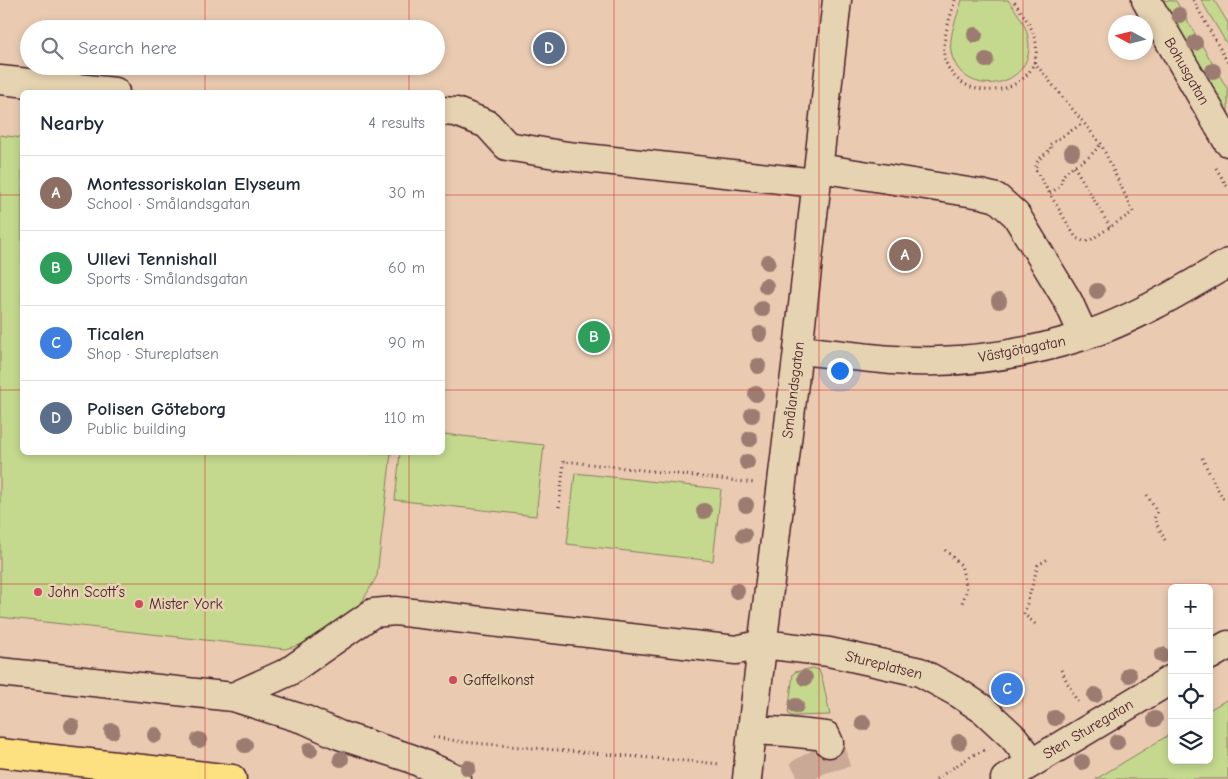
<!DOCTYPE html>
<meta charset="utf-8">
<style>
:root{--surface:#fff;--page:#f6f6f7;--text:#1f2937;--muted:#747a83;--line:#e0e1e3;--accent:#d1495b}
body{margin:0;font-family:"Comic Neue",sans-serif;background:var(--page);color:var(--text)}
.controls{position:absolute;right:15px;bottom:15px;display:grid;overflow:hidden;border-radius:8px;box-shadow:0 2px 8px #0003}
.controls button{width:45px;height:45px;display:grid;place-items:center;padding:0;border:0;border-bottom:1px solid var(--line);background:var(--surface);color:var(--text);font:25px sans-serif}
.compass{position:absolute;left:1108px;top:15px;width:45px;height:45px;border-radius:50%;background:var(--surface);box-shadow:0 2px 8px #0003;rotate:277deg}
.you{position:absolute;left:839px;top:370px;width:18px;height:18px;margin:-12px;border:4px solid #fff;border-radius:50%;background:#1a73e8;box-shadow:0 0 0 8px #1a73e833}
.badge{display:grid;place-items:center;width:32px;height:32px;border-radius:50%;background:var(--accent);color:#fff;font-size:16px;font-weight:700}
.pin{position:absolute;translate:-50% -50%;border:2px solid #fff;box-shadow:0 1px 5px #0006}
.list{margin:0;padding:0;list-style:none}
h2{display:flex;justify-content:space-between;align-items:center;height:65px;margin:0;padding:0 20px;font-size:21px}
h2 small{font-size:16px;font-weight:400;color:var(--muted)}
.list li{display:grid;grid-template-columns:32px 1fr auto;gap:15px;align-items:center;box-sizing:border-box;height:75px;padding:0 20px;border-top:1px solid var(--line)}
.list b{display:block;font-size:19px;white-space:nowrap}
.list p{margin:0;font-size:16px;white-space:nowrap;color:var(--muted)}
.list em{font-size:16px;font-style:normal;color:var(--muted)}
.icon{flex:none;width:28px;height:28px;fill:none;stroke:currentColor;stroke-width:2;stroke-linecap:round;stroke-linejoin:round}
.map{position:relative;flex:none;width:1228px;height:779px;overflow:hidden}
.search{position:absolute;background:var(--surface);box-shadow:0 2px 8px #0003;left:20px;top:20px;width:425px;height:55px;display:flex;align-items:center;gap:12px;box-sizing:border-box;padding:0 18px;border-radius:28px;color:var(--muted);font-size:19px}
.panel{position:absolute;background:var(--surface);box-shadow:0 2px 8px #0003;left:20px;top:90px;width:425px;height:365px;border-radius:8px}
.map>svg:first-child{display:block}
.green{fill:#c4d98e;stroke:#877c5c}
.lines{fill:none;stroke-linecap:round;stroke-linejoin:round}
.minor-tunnel{stroke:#caa997;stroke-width:28;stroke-dasharray:28 14;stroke-linecap:butt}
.minor-casing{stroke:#4a1f2b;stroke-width:31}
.major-casing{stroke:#4a1f2b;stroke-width:31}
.path{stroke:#4a1f2b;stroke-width:3;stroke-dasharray:1 4;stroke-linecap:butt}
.minor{stroke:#e6d3b1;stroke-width:28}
.major{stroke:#fde080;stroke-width:28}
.tree{fill:#9c7c70}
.grid{fill:none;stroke:#d62828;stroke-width:1;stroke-opacity:0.55}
.poi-dot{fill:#d1495b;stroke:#e6d3b1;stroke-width:2}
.labels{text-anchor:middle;stroke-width:5;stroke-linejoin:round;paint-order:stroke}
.street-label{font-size:15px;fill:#4a1f2b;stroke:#e6d3b1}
.poi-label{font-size:15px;fill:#4a1f2b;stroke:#e6d3b1;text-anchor:start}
</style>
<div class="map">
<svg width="1228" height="779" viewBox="0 0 1228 779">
<rect width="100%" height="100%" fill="#eacbb2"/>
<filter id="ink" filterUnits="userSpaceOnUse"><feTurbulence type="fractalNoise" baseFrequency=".02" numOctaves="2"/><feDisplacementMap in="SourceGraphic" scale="10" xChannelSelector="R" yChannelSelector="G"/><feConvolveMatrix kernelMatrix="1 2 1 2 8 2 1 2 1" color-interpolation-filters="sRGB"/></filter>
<g filter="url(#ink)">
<path class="green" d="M962,0H1008C1015,10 1024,21 1027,33C1042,86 966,103 952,56C947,39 957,17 962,0Z
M1160,0L1176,1L1228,90V115Z
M1201,0H1214L1228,23V46Z
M0,135L22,138V452L391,453L377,576L356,612L325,638L285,649L0,617Z
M443,434L544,445L536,516L395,500L400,453L442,452Z
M575,473L721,489L713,561L567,544Z
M813,668L819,670L823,682L830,715L791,716L788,713L793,674L795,672Z
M1228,699V779H1096L1172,733V760H1209V710Z"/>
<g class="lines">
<path class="minor-tunnel" d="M829,743L839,779
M802,756L815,779"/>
<g class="minor-casing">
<path id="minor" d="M1146,0L1228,142
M0,80L115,92
M442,111L456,112L487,124L507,146L567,156L816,183
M819,168L981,194L997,198L1016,215L1068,301L1084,336
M798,350C844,354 891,363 937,361C986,360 1036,351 1083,336C1131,321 1184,289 1228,263
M1209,656L1228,645
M0,672L233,697L288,672L373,613L395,611L736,650L763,644L829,652L920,672L960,694L984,710L1013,737L1033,762
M233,697L306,720L339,735L410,758L457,779
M752,730L788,732L826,736L829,743
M747,779L752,730L798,350L837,0
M1005,779L1172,679"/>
</g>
<g class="major-casing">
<path id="major" d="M0,753L232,779"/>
</g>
<path class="path" d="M955,0C951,16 940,43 945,60C961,109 1043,95 1036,43C1034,28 1021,12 1013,0
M1193,0L1228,63
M1034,62L1101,144L1133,212L1089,241H1083L1076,238L1035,169L1038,160L1051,149L1049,145L1083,123
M1074,166L1110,227
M1216,168L1228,188
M1050,193L1061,186C1062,167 1077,166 1090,156C1094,152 1097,148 1101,144
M1202,458C1209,472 1216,487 1225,501
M1147,495L1157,512L1154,519L1166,542
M559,507L564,461L755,483
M945,550L961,565L967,589L962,603
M1035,624L1024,614L1038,565L1048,559
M1061,670L1079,705
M433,737L463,742L721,764
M936,779L973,755L987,749"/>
<use href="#minor" class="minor"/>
<use href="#major" class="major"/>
</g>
<g class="tree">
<circle cx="1179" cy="15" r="8"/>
<circle cx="975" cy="35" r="8"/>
<circle cx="1195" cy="43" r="8"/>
<circle cx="986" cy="60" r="8"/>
<circle cx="1213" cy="71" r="8"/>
<circle cx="1072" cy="152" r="8"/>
<circle cx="768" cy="262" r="8"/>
<circle cx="766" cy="286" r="8"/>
<circle cx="1097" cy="291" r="8"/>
<circle cx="999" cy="301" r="8"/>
<circle cx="762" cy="309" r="8"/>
<circle cx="760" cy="334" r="8"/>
<circle cx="758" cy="366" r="8"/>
<circle cx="756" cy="394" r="8"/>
<circle cx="752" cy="415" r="8"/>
<circle cx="750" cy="439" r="8"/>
<circle cx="747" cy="462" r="8"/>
<circle cx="746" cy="505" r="8"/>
<circle cx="704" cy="511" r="8"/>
<circle cx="744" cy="535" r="8"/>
<circle cx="737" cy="591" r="8"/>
<circle cx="1162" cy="655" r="8"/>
<circle cx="1129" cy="675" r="8"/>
<circle cx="805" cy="678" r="8"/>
<circle cx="1095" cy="695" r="8"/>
<circle cx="796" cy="706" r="8"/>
<circle cx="1055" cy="718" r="8"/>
<circle cx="1155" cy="719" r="8"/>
<circle cx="863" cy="723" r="8"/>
<circle cx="72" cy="726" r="8"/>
<circle cx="112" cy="731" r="8"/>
<circle cx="155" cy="735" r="8"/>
<circle cx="199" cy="740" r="8"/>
<circle cx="959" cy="742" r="8"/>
<circle cx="1117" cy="742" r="8"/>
<circle cx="245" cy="745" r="8"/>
<circle cx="310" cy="750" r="8"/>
<circle cx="341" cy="759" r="8"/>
<circle cx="1082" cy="762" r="8"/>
<circle cx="468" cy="768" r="8"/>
</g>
</g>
<path class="grid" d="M205,0V29M409,0V29M614,0V779M819,0V779M1023,0V779M205,66V92M409,66V92M0,195H22M442,195H1228M0,390H22M442,390H1228M205,452V779M409,452V779M0,584H1228"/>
<g class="poi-dot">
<circle cx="38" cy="592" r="5"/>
<circle cx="139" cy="604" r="5"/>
<circle cx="453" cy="680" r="5"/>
</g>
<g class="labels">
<g class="street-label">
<text transform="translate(1187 71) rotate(60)" y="5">Bohusgatan</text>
<text transform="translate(1022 349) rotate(-11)" y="5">Västgötagatan</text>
<text transform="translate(793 390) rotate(-83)" y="5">Smålandsgatan</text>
<text transform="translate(884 665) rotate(14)" y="5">Stureplatsen</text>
<text transform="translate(1088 729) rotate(-31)" y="5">Sten Sturegatan</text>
</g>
<g class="poi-label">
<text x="48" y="597">John Scott´s</text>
<text x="149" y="609">Mister York</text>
<text x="463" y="685">Gaffelkonst</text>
</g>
</g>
</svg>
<div class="controls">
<button>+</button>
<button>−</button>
<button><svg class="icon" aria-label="locate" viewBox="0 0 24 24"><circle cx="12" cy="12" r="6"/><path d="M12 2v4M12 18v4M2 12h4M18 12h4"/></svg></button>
<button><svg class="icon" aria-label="layers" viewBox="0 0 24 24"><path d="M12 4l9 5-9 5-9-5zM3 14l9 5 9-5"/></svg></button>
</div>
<svg class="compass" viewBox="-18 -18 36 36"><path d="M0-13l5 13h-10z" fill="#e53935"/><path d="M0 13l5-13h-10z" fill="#747a83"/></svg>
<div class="you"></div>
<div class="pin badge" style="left:905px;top:255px;background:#8d6e63">A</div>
<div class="pin badge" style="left:594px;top:337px;background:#2e9e5b">B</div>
<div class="pin badge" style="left:1007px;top:689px;background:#3f7fe0">C</div>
<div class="pin badge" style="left:549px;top:48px;background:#5c6f8a">D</div>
<div class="search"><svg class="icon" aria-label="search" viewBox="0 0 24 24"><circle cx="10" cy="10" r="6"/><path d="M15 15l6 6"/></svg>Search here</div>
<section class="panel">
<h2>Nearby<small>4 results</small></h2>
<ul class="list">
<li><span class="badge" style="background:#8d6e63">A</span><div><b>Montessoriskolan Elyseum</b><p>School · Smålandsgatan</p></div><em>30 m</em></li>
<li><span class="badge" style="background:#2e9e5b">B</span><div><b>Ullevi Tennishall</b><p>Sports · Smålandsgatan</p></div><em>60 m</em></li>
<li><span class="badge" style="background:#3f7fe0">C</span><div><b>Ticalen</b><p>Shop · Stureplatsen</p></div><em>90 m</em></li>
<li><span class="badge" style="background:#5c6f8a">D</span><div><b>Polisen Göteborg</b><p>Public building</p></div><em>110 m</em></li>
</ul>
</section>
</div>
